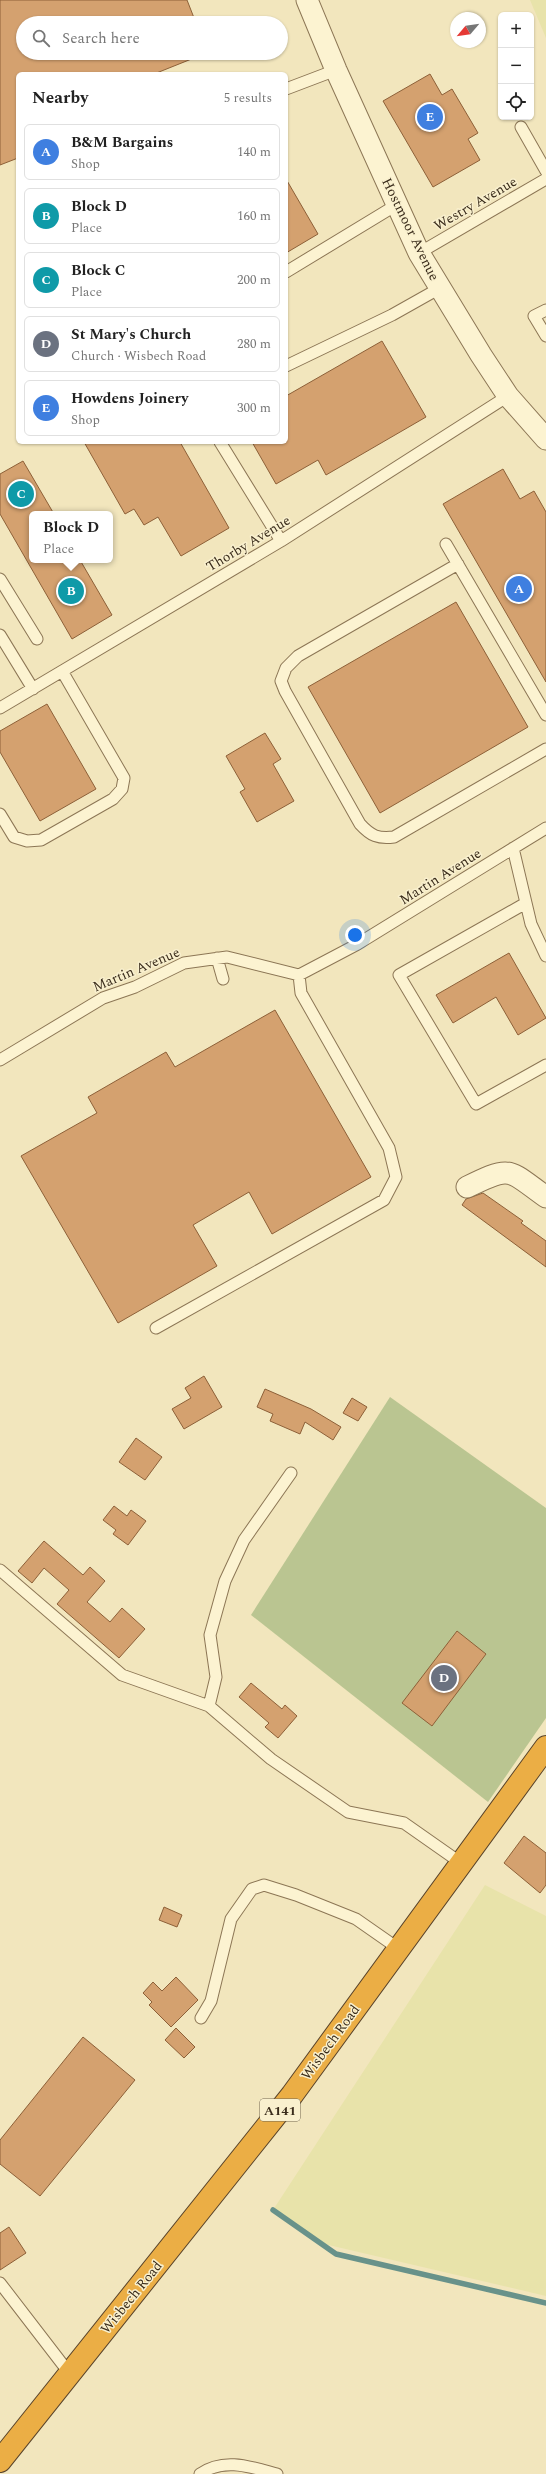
<!DOCTYPE html>
<meta charset="utf-8">
<style>
:root{--surface:#fff;--page:#f2f2f2;--text:#222;--muted:#767676;--line:#e0e0e0;--accent:#7c3aed}
body{margin:0;font-family:Spectral,serif;background:var(--page);color:var(--text)}
.controls{position:absolute;right:12px;top:12px;display:grid;overflow:hidden;border-radius:6px;box-shadow:0 1px 3px #0004}
.controls button{width:36px;height:36px;display:grid;place-items:center;padding:0;border:0;border-bottom:1px solid var(--line);background:var(--surface);color:var(--text);font:20px sans-serif}
.compass{position:absolute;left:450px;top:12px;width:36px;height:36px;border-radius:50%;background:var(--surface);box-shadow:0 1px 3px #0004;rotate:241deg}
.you{position:absolute;left:355px;top:935px;width:14px;height:14px;margin:-10px;border:3px solid #fff;border-radius:50%;background:#1a73e8;box-shadow:0 0 0 6px #1a73e833}
.badge{display:grid;place-items:center;width:26px;height:26px;border-radius:50%;background:var(--accent);color:#fff;font-size:13px;font-weight:700}
.pin{position:absolute;translate:-50% -50%;border:2px solid #fff;box-shadow:0 1px 4px #0006}
.popup{position:absolute;left:29px;top:511px;width:84px;height:52px;box-sizing:border-box;display:grid;place-content:center;border-radius:6px;background:var(--surface);filter:drop-shadow(0 1px 3px #0005);font-size:13px;white-space:nowrap;color:var(--muted)}
.popup b{font-size:15px;color:var(--text)}
.popup::after{content:'';position:absolute;left:50%;top:100%;margin-left:-8px;border:8px solid transparent;border-top-color:var(--surface)}
.list{margin:0;padding:0;list-style:none}
h2{display:flex;justify-content:space-between;align-items:center;height:52px;margin:0;padding:0 16px;font-size:17px}
h2 small{font-size:13px;font-weight:400;color:var(--muted)}
.list li{display:grid;grid-template-columns:26px 1fr auto;gap:12px;align-items:center;box-sizing:border-box;height:56px;margin:0 8px 8px;padding:0 8px;border:1px solid var(--line);border-radius:6px}
.list b{display:block;font-size:15px;white-space:nowrap}
.list p{margin:0;font-size:13px;white-space:nowrap;color:var(--muted)}
.list em{font-size:13px;font-style:normal;color:var(--muted)}
.icon{flex:none;width:22px;height:22px;fill:none;stroke:currentColor;stroke-width:2;stroke-linecap:round;stroke-linejoin:round}
.map{position:relative;flex:none;width:546px;height:2474px;overflow:hidden}
.search{position:absolute;background:var(--surface);box-shadow:0 1px 3px #0004;left:16px;top:16px;width:272px;height:44px;display:flex;align-items:center;gap:10px;box-sizing:border-box;padding:0 14px;border-radius:22px;color:var(--muted);font-size:15px}
.panel{position:absolute;background:var(--surface);box-shadow:0 1px 3px #0004;left:16px;top:72px;width:272px;height:372px;border-radius:6px}
.map>svg:first-child{display:block}
.farmland{fill:#e8e3aa}
.cemetery{fill:#bac591}
.lines{fill:none;stroke-linecap:round;stroke-linejoin:round}
.stream{stroke:#68928a;stroke-width:5.5}
.building{fill:#d4a16f;stroke:#8d6038}
.lane-casing{stroke:#8c7655;stroke-width:13}
.street-casing{stroke:#8c7655;stroke-width:23}
.highway-casing{stroke:#59432a;stroke-width:24}
.lane{stroke:#fcf3d1;stroke-width:11}
.street{stroke:#fcf3d1;stroke-width:21}
.highway{stroke:#ebae45;stroke-width:22}
.labels{text-anchor:middle;stroke-width:3;stroke-linejoin:round;paint-order:stroke}
.shield{fill:#f9f0ce;stroke:#736751;stroke-width:1}
.shield-label{font-size:13px;font-weight:bold;fill:#3a2c1b}
.street-label{font-size:14px;fill:#3a2c1b;stroke:#f9f0ce}
</style>
<div class="map">
<svg width="546" height="2474" viewBox="0 0 546 2474">
<rect width="100%" height="100%" fill="#f2e6bd"/>
<path class="farmland" d="M530,0H546V38Z
M485,1885L546,1916V2296L320,2243L273,2210Z"/>
<path class="cemetery" d="M390,1397L546,1508V1718L488,1802L251,1615Z"/>
<g class="lines">
<path class="stream" d="M273,2210L336,2254L546,2303"/>
</g>
<path class="building" d="M0,0H187L196,23H23V53L204,54L154,74H18V158L0,165Z
M430,74L442,95L452,89L478,133L468,139L480,160L433,187L383,101Z
M286,179L318,234L286,253Z
M382,341L426,417L326,475L318,460L276,484L252,442H286V396Z
M84,442H180L229,528L181,556L158,517L144,525L134,509L125,514Z
M23,461L54,514H32V560H80L112,615L72,639L0,514V474Z
M503,469L520,499L534,491L546,512V682L443,504Z
M456,602L528,727L380,813L308,687Z
M47,704L96,789L40,821L0,752V731Z
M265,733L281,759L273,764L294,801L257,822L240,792L245,789L226,756Z
M509,953L546,1018L518,1035L496,997L453,1023L436,995Z
M275,1010L371,1177L272,1234L249,1192L193,1225L217,1266L118,1323L21,1156L97,1113L88,1097L166,1052L175,1067Z
M483,1193L523,1221L521,1223L546,1241V1267L462,1205L466,1199Z
M204,1376L222,1407L184,1429L172,1409L191,1398L185,1388Z
M265,1389L311,1409L341,1427L333,1440L305,1422L300,1434L270,1421L273,1414L257,1407Z
M352,1398L367,1407L358,1421L343,1413Z
M136,1438L162,1457L145,1480L119,1462Z
M114,1506L127,1516L131,1510L146,1521L128,1545L113,1534L116,1530L103,1520Z
M44,1541L83,1575L90,1567L105,1581L87,1602L110,1622L122,1608L145,1629L119,1658L57,1604L69,1590L44,1568L32,1583L18,1571Z
M457,1631L486,1654L432,1726L402,1703Z
M251,1683L282,1709L285,1705L297,1716L278,1738L265,1727L269,1723L239,1697Z
M524,1836L546,1853V1885L540,1893L504,1863Z
M164,1907L182,1915L177,1927L159,1920Z
M176,1977L198,2000L171,2027L149,2005L152,2002L143,1993L153,1982L162,1991Z
M176,2028L195,2047L184,2058L165,2040Z
M83,2037L135,2080L40,2196L0,2164V2140Z
M9,2227L26,2253L0,2270V2233Z"/>
<g class="lines">
<g class="lane-casing">
<path id="lane" d="M286,89L336,70
M521,127L546,171
M419,253L546,179
M286,272L398,204
M546,310L534,316L546,336
M286,366L392,315L440,288
M220,442L281,541
M446,544L546,715
M458,564L298,656L286,668L281,681L285,691L360,824C371,836 378,839 394,837L546,749
M0,579L37,639
M0,635L33,689
M0,708L281,541L508,396
M0,814L14,837L27,841L41,840L113,799L122,789L124,778L62,671
M513,848L531,924L546,956
M526,903L399,975L476,1104L546,1065
M217,958L223,979
M0,1060L103,998L135,987L184,963L227,957L299,975L356,945L546,828
M156,1328L384,1200L396,1177L389,1148L301,993L299,975
M0,1570L122,1675L209,1706L271,1759L348,1812L404,1823L461,1863
M209,1706L216,1677L210,1635L225,1581L244,1540L291,1473
M201,2018L211,2001L231,1919L252,1889L264,1885L296,1895L356,1919L399,1949
M0,2283L70,2374
M200,2474C224,2457 251,2467 277,2474"/>
</g>
<g class="street-casing">
<path id="street" d="M307,0L336,70L419,253L481,355L508,396L546,439
M467,1187C512,1165 507,1169 546,1197"/>
</g>
<g class="highway-casing">
<path id="highway" d="M0,2461L292,2095L546,1747"/>
</g>
<use href="#lane" class="lane"/>
<use href="#street" class="street"/>
<use href="#highway" class="highway"/>
</g>
<g class="labels">
<rect class="shield" x="260" y="2099" width="40" height="22" rx="3"/>
<g class="shield-label">
<text x="280" y="2115">A141</text>
</g>
<g class="street-label">
<text transform="translate(475 203) rotate(-30)" y="5">Westry Avenue</text>
<text transform="translate(411 229) rotate(64)" y="5">Hostmoor Avenue</text>
<text transform="translate(248 543) rotate(-31)" y="5">Thorby Avenue</text>
<text transform="translate(440 876) rotate(-32)" y="5">Martin Avenue</text>
<text transform="translate(136 969) rotate(-23)" y="5">Martin Avenue</text>
<text transform="translate(330 2042) rotate(-54)" y="5">Wisbech Road</text>
<text transform="translate(131 2297) rotate(-51)" y="5">Wisbech Road</text>
</g>
</g>
</svg>
<div class="controls">
<button>+</button>
<button>−</button>
<button><svg class="icon" aria-label="locate" viewBox="0 0 24 24"><circle cx="12" cy="12" r="6"/><path d="M12 2v4M12 18v4M2 12h4M18 12h4"/></svg></button>
</div>
<svg class="compass" viewBox="-18 -18 36 36"><path d="M0-13l5 13h-10z" fill="#e53935"/><path d="M0 13l5-13h-10z" fill="#767676"/></svg>
<div class="you"></div>
<div class="pin badge" style="left:519px;top:589px;background:#3f7fe0">A</div>
<div class="pin badge" style="left:71px;top:591px;background:#0f9aa8">B</div>
<div class="popup"><b>Block D</b>Place</div>
<div class="pin badge" style="left:21px;top:494px;background:#0f9aa8">C</div>
<div class="pin badge" style="left:444px;top:1678px;background:#6b7280">D</div>
<div class="pin badge" style="left:430px;top:117px;background:#3f7fe0">E</div>
<div class="search"><svg class="icon" aria-label="search" viewBox="0 0 24 24"><circle cx="10" cy="10" r="6"/><path d="M15 15l6 6"/></svg>Search here</div>
<section class="panel">
<h2>Nearby<small>5 results</small></h2>
<ul class="list">
<li><span class="badge" style="background:#3f7fe0">A</span><div><b>B&amp;M Bargains</b><p>Shop</p></div><em>140 m</em></li>
<li><span class="badge" style="background:#0f9aa8">B</span><div><b>Block D</b><p>Place</p></div><em>160 m</em></li>
<li><span class="badge" style="background:#0f9aa8">C</span><div><b>Block C</b><p>Place</p></div><em>200 m</em></li>
<li><span class="badge" style="background:#6b7280">D</span><div><b>St Mary's Church</b><p>Church · Wisbech Road</p></div><em>280 m</em></li>
<li><span class="badge" style="background:#3f7fe0">E</span><div><b>Howdens Joinery</b><p>Shop</p></div><em>300 m</em></li>
</ul>
</section>
</div>
